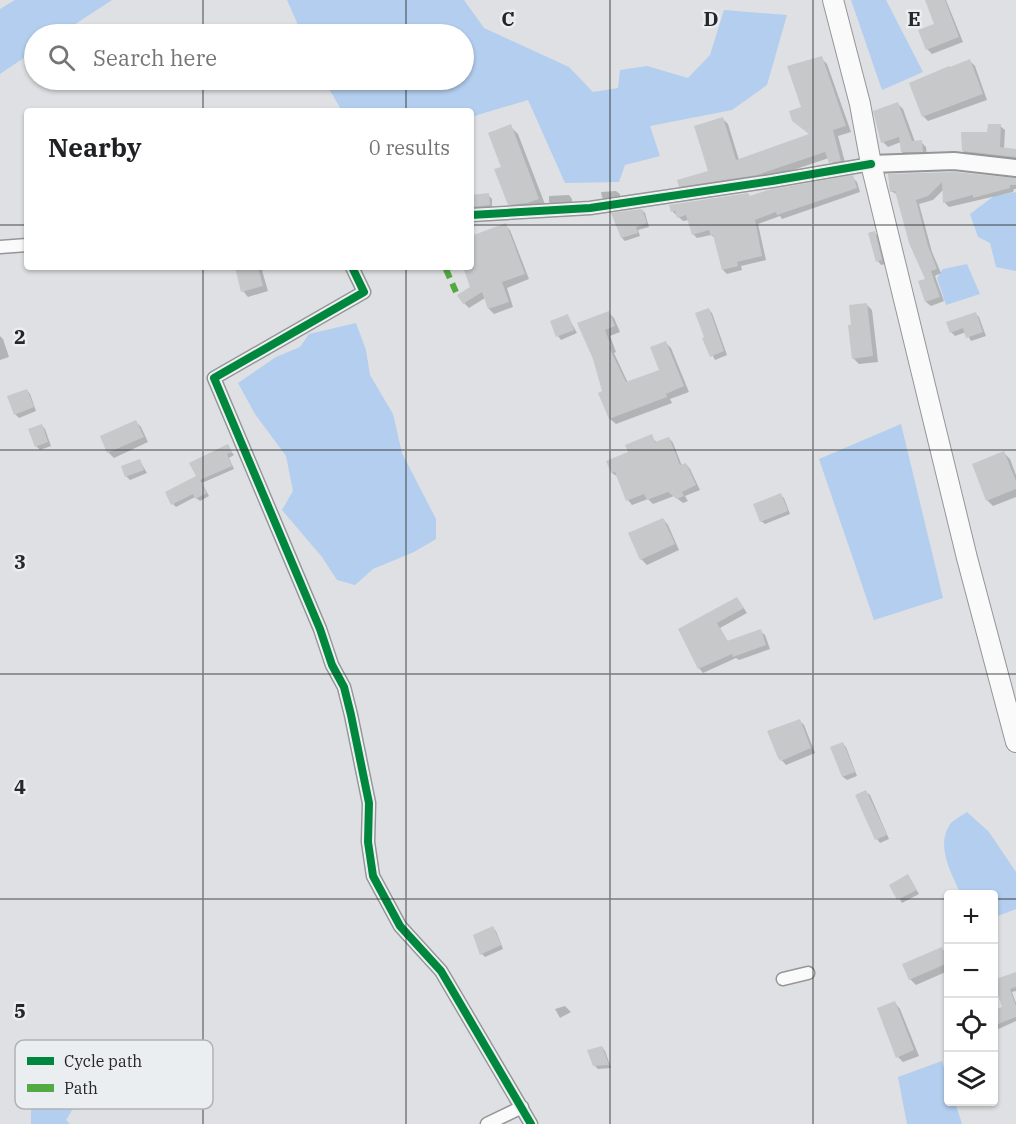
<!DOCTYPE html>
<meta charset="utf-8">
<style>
:root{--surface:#fff;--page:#f2f2f2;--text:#202124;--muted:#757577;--line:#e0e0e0}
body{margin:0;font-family:"IBM Plex Serif",serif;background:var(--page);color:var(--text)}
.controls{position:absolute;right:18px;bottom:18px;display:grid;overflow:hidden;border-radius:6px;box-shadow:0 2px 4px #0004}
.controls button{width:54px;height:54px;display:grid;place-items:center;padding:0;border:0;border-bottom:2px solid var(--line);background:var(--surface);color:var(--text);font:30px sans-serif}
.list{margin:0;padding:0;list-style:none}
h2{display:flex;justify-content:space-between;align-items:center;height:78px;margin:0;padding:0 24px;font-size:26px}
h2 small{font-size:20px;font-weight:400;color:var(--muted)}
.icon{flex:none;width:33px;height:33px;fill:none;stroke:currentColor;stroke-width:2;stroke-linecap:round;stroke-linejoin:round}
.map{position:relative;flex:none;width:1016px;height:1124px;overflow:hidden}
.search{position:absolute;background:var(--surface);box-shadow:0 2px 4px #0004;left:24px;top:24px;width:450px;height:66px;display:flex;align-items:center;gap:15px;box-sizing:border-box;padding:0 21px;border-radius:33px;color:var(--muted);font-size:22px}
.panel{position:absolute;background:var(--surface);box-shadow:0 2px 4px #0004;left:24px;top:108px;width:450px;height:162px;border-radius:6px}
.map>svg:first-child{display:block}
.water{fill:#b3ceee}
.shadow{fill:#0003}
.building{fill:#c6c8ca}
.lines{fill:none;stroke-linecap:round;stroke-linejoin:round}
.minor-casing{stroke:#959698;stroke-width:15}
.secondary-casing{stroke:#959698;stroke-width:20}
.trunk-casing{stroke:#959698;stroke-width:22}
.minor{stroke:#fafafb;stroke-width:12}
.secondary{stroke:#fafafb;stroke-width:16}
.trunk{stroke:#fafafb;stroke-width:20}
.quiet{stroke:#53aa44;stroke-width:6;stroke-dasharray:12 6;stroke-linecap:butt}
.cycleway-casing{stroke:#ebeef1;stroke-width:11}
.cycleway{stroke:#00873e;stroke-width:8}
.grid{fill:none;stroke:#252627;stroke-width:1.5;stroke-opacity:0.55}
.key{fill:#ebeef1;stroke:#b0b2b4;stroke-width:1.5}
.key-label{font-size:16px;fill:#252627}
.grid-label{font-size:20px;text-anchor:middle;font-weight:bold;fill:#252627;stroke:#ebeef1;stroke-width:5;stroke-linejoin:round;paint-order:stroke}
</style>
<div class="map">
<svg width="1016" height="1124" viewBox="0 0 1016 1124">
<rect width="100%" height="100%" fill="#dee0e3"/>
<path class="water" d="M15,0H112L60,34H34V51L0,74V9Z
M287,0H464L484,28L569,67L593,92L618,88L620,70L647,66L688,78L710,55L724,10L787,15L767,85L732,110L650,126L660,156L625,165L619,182L565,183L528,100L471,117V111H342L324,80H464V34H302Z
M851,0H886L923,72L882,90Z
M1016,192V271L996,267L990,243L978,237L970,214L994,196Z
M967,264L980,294L946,305L937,278L943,269Z
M356,323L366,350L370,375L393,414L402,453L436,519V539L414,552L373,569L355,585L337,580L322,557L282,510L293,491L286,456L255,414L238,383L276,357L300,347L309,334Z
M901,424L943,598L874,620L819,459Z
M967,812L989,832L1016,872V909L995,917L994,894H961C952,875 936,847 949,826C952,820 962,816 967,812Z
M942,1061L948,1082V1102H955L962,1124H907L898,1077Z
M54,1077L66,1090L74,1107L66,1120L70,1124H31V1101Z"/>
<path class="shadow" d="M926,0H946L963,42L932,54L927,49L936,25Z
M821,58L827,64L851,132L838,136L846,166L836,168L829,158L763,180L686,192L680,186L710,172L723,119L728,124L739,160L811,135L803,108Z
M970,61L975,66L987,100L928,121L923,116Z
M898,104L903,109L915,142H921L926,147L927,156L907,157L902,152L901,142L888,147L883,142Z
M510,126L518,134L546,207L517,211L509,203L503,168Z
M1000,126L1005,130L1004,149L1016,150V162L968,155L963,151Z
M890,175L1016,180V189H1014L1013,192L949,207L945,203L944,189L933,200L919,204L932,252L941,273L935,276L944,301L931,306L926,302L927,279L898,195L891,191Z
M852,177L857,182L860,192L782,219L780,216L758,224L766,260L741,266L742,270L727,274L723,270L716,239L711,235L697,238L693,234L689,220L683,221L673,212L671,206L751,198Z
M616,191L620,194V199L605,201L602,197L601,192Z
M488,195L492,199V208L471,210V196Z
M569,195L572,199V204L552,205L549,202V196Z
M642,210L645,213L649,227L638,230L640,236L625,241L622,238Z
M505,225L510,230L529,279L507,288L513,307L494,314L489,309L485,298L469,308L464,303L472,288L464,267H471V232L473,237Z
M875,233L878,236L885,264L881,265L878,261Z
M236,267H261L268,291L248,297L243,291Z
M866,304L872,310L878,362L859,364L853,358Z
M708,309L712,313L727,355L715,360L704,338Z
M608,312L614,318L620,332L610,336L616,352L614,353L628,383L661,371L666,343L671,348L689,392L670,399L672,403L616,424L610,419L594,358Z
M976,314L979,317L986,336L971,341L966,332L955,336L951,332Z
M567,315L577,333L561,340L558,336Z
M0,336L3,339L9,357L0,360Z
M27,390L30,394L36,411L19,418L15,414Z
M136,422L141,427L148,442L114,458L108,452Z
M42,426L45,429L51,446L40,450L36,446Z
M651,436L657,443L669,438L673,443L682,466L686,464L690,469L700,490L685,496L688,501L683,503L674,496L653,504L648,499L632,505L628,500L618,477L612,473L630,453Z
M227,446L234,455L229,458L234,469L202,483L209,496L200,501L195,497L176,507L173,504Z
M1004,453L1010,459L1016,475V497L993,506L987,500Z
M140,461L147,473L130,480L126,476Z
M780,495L784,498L790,514L765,524L761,521Z
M663,519L668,525L679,550L647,565L641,559Z
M737,598L747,613L720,628L728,642L760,631L765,635L770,649L739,660L736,658L703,673L699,668L680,630Z
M800,721L804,725L815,753L786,765L779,757Z
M842,743L846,747L857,776L847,780L843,777Z
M866,792L870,795L889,839L880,843L877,839Z
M908,876L919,894L902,903L891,885Z
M493,928L496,931L503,949L485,957L482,954Z
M942,949L948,957V971L916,985L910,979Z
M1016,973V991L1012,992L1016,1003V1021L994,1031V1012L1004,1008L994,981Z
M895,1003L900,1009L919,1056L903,1062L898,1057Z
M565,1006L571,1012L560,1018L555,1009Z
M602,1047L605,1051L611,1068L598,1069L594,1065Z"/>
<path class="building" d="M925,0H945L959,37L926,50L918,30L934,24Z
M822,56L846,126L833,130L841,161L829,163L825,152L757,175L679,187L677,180L708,171L694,126L723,117L736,160L809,134L792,121L789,111L801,107L787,66Z
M970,59L983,94L922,117L909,83L949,66L950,67Z
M898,102L912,141L922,140L923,152H901L899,137L881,143L873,111Z
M511,124L539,199L527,203L508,205L494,169L501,167L488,133Z
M988,124H1001L1000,147L1016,149V157L962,151L961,132H987Z
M954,172L1016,178V185H1010V188L973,198V195L943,203L942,182L928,196L916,200L928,246L937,269L931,271L940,297L925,302L918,281L925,279L909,243L895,191L890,192L888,174Z
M853,175L857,188L777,215L776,212L755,220L762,256L737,262L738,266L722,270L713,235L711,236L709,230L692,235L686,215L677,218L675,211L671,212L669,205L748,193L750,196L768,190Z
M489,193L490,205L471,207V195Z
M642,209L647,223L636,227L638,233L621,238L611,213Z
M506,223L525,274L502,282L509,302L488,309L482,292L463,304L457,295L470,287L463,267H471V236Z
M875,231L882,260L876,262L868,233Z
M235,267H258L263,286L241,292Z
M867,303L873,356L852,359L848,325H851L849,305Z
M709,308L724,351L710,357L702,338L704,337L695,313Z
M609,311L615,326L605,330L611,346L609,347L626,382L659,370L650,347L666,341L684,386L666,394L667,397L609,419L598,393L602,391L593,359L577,323Z
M976,312L983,332L966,338L963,328L950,333L946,322Z
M568,314L574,330L556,337L550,321Z
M27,389L34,407L14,415L7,396Z
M136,420L144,437L107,453L100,436Z
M42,424L48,442L35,447L28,429Z
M652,434L655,442L669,437L680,465L686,463L696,485L682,492L684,496L677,499L668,492L647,500L644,494L626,501L615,472L611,473L606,461L628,452L625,445Z
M228,444L232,452L227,454L232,466L200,480L207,493L195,499L193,494L171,505L165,492L196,476L189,463Z
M1004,451L1016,481V489L986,501L972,464Z
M140,459L144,470L125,477L121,466Z
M781,493L788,511L760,522L753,504Z
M663,518L675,544L640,560L628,533Z
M737,597L744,608L717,623L727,641L761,629L766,645L733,657L732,654L698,669L678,629Z
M800,719L811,748L781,761L778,758L767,731Z
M843,742L855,772L842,777L830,747Z
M866,790L887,835L875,840L855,795Z
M908,874L917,890L897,900L889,885Z
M493,926L501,945L480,955L473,935Z
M942,947L948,963L909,980L902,964Z
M1016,972V987L1010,989L1016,1006V1017L993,1026V1010L1002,1007L993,980Z
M895,1001L914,1050L896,1058L877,1008Z
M602,1046L609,1065L593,1066L587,1050Z"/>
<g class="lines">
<g class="minor-casing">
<path id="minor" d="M471,215L590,208L772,181L871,164
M0,247L27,245
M352,267L364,292L214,378L320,629L332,665L344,687L351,715L369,803L368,842L373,876L400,926L441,971L531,1124
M783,979L808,973
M487,1124L522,1107"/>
</g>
<g class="secondary-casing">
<path id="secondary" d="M871,164L954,161L1016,168"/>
</g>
<g class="trunk-casing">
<path id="trunk" d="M833,0L860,104L871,164L967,558L1016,742"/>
</g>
<use href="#minor" class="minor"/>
<use href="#secondary" class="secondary"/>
<use href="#trunk" class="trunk"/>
<path class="quiet" d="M445,267L456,292"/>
<g class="cycleway-casing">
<path id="cycleway" d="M471,215L590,208L772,181L871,164
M352,267L364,292L214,378L320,629L332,665L344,687L351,715L369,803L368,842L373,876L400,926L441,971L531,1124"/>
</g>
<use href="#cycleway" class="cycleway"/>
</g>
<path class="grid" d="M203,0V34M406,0V34M610,0V1124M813,0V1124M203,80V111M406,80V111M0,225H27M471,225H1016M203,267V1124M406,267V1124M0,450H1016M0,674H1016M0,899H948M994,899H1016"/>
<rect x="15" y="1040" width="198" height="69" rx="9" class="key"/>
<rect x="27" y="1057" width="27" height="8" fill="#00873e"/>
<rect x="27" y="1084" width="27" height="8" fill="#53aa44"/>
<g class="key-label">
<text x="64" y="1067">Cycle path</text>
<text x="64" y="1094">Path</text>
</g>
<g class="grid-label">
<text x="508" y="26">C</text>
<text x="711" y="26">D</text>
<text x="914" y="26">E</text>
<text x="20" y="344">2</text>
<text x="20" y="569">3</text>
<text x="20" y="794">4</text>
<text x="20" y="1018">5</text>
</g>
</svg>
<div class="controls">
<button>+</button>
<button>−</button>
<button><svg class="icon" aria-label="locate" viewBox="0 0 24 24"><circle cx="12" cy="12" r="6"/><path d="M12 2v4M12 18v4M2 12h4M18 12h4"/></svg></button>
<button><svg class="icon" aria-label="layers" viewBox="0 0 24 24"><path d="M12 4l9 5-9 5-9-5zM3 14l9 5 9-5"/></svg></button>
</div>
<div class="search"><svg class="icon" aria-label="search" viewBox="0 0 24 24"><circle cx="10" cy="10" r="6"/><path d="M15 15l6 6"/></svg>Search here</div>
<section class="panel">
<h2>Nearby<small>0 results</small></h2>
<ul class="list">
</ul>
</section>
</div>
